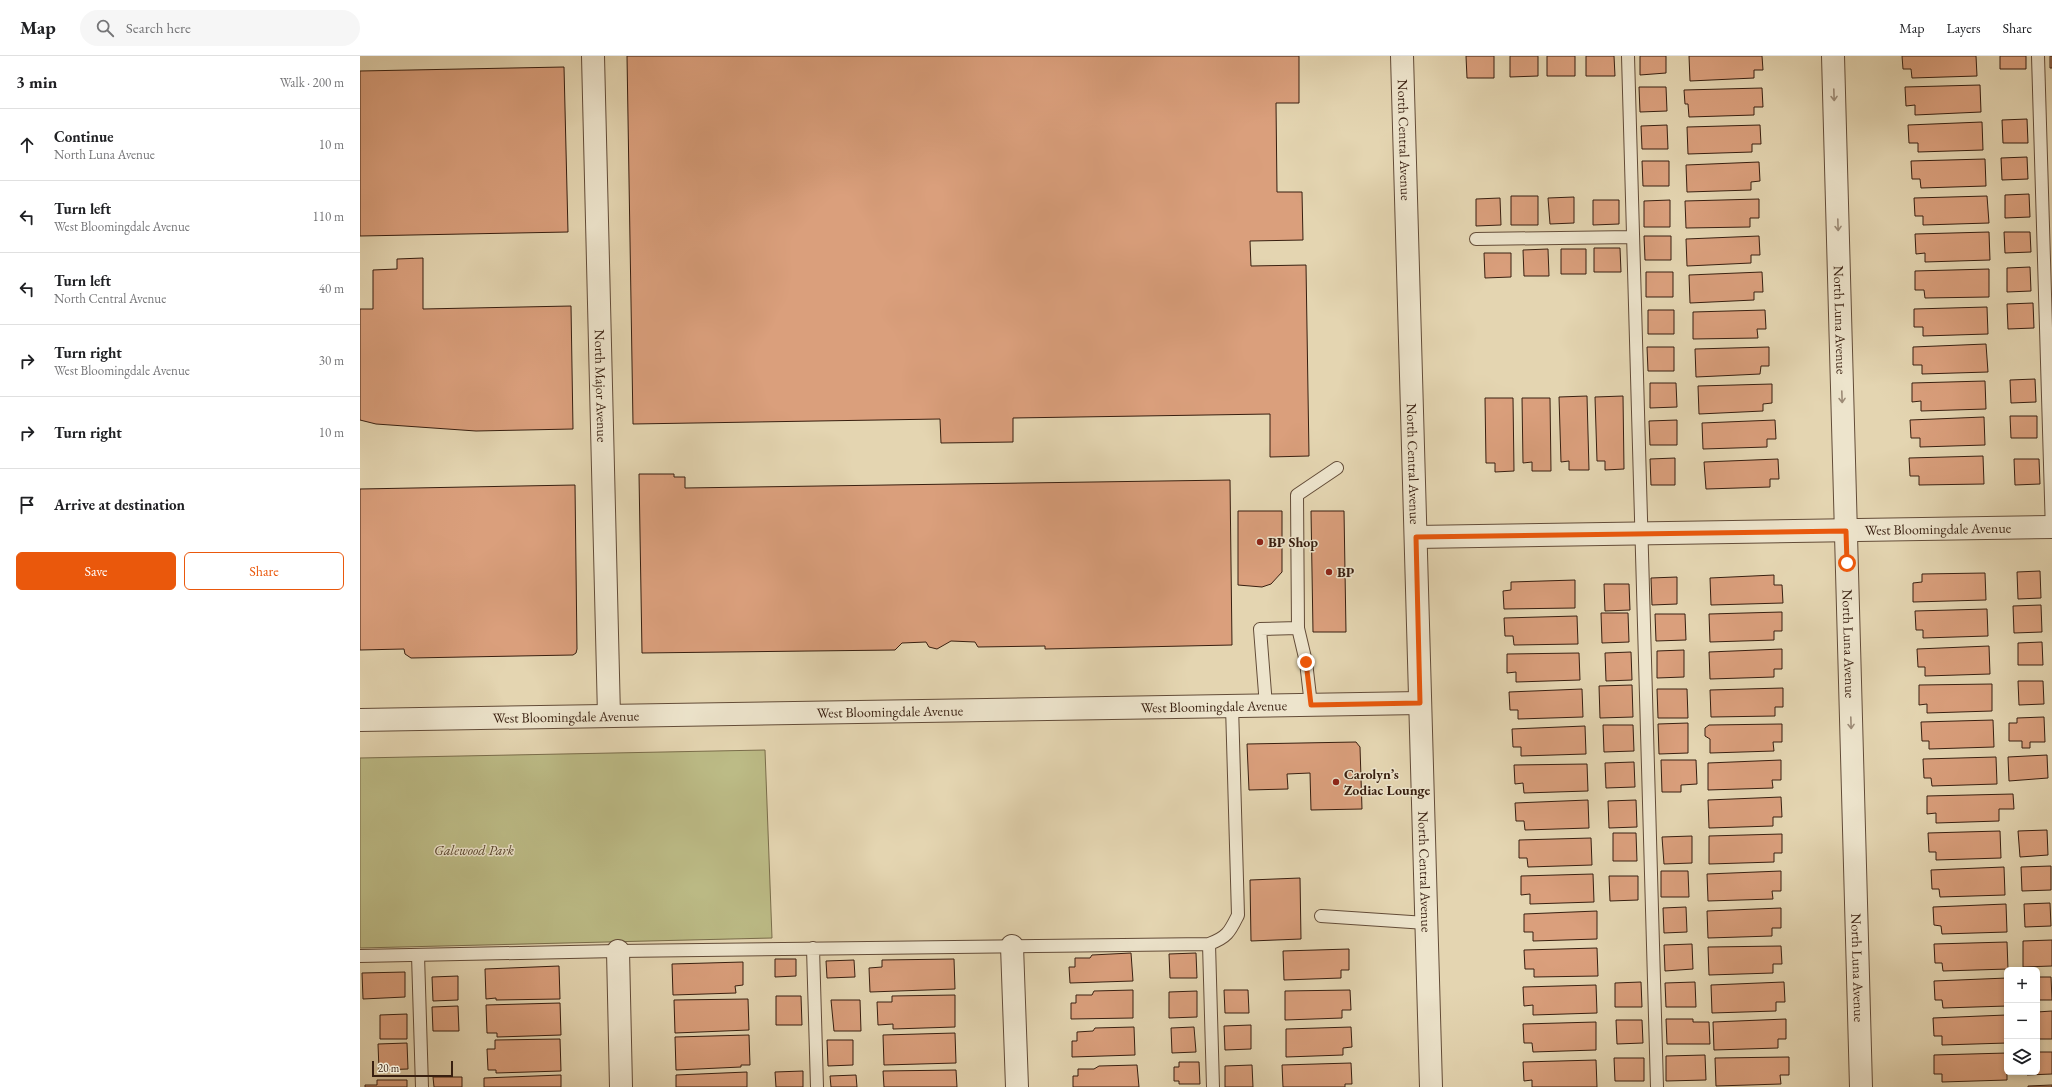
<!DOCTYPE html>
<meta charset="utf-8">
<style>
:root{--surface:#fff;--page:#f6f6f6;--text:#202124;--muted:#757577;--line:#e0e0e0;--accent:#ea580c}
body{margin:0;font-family:"EB Garamond",serif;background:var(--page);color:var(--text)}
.controls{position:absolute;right:12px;bottom:12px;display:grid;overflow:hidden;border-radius:6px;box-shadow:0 2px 6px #0003}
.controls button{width:36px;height:36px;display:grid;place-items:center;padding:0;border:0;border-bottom:1px solid var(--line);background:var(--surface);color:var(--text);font:20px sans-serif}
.scale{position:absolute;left:12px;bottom:10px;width:81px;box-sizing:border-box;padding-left:4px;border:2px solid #381f10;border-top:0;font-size:11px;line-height:14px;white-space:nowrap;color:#381f10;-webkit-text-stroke:3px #ede4cc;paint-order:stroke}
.stop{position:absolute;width:12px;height:12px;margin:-9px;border:3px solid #ea580c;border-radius:50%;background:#fff}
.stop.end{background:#ea580c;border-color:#fff;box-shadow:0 1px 4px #0008}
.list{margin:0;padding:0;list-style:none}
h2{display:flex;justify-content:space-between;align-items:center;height:52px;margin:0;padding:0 16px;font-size:17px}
h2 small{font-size:13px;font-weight:400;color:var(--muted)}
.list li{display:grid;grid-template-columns:26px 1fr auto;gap:12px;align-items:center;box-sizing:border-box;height:72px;padding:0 16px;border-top:1px solid var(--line)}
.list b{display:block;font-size:15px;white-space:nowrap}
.list p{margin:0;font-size:13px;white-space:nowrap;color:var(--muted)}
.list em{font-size:13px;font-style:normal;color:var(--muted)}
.actions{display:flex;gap:8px;padding:12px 16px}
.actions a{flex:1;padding:9px 0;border:1px solid var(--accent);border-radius:6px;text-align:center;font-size:14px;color:var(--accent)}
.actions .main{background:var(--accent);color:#fff}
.icon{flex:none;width:22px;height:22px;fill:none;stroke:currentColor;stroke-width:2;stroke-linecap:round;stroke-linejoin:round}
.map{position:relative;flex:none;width:1692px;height:1031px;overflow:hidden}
header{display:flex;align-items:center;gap:24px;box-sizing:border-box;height:56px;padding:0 20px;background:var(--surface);border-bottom:1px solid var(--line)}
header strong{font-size:19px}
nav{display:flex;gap:22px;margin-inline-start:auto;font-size:14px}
.search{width:280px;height:36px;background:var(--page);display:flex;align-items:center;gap:10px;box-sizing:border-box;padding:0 14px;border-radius:22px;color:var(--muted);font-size:15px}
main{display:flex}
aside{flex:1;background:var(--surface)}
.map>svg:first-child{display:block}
.green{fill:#bcbb86;stroke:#7a6d4b}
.building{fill:#da9f7c;stroke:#381f10}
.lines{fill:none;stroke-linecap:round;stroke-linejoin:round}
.service-casing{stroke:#634c38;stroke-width:14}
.minor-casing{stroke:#634c38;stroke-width:24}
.tertiary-casing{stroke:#634c38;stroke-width:24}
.service{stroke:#ede4cc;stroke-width:12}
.minor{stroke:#ede4cc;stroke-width:22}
.tertiary{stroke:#ede4cc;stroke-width:22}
.oneway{stroke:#9c8b77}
.route{stroke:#ea580c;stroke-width:5}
.poi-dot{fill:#8f2418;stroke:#ede4cc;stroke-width:1.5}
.labels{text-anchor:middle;stroke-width:3;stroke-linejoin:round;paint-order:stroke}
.street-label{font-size:14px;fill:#381f10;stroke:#ede4cc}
.poi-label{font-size:14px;font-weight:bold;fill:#381f10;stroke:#ede4cc;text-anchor:start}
.park-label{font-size:14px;font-style:italic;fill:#59462e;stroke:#ede4cc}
</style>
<header>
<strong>Map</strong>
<div class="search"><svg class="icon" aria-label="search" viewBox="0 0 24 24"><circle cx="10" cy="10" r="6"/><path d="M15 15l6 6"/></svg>Search here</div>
<nav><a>Map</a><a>Layers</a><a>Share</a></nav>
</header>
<main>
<aside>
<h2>3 min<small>Walk · 200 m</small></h2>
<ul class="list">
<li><svg class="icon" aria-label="ahead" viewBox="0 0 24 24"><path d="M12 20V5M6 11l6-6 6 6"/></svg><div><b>Continue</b><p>North Luna Avenue</p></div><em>10 m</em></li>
<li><svg class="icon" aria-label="left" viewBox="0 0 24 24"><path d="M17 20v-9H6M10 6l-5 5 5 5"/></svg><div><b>Turn left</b><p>West Bloomingdale Avenue</p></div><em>110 m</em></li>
<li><svg class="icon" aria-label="left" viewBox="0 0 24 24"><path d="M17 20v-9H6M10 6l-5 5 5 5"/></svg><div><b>Turn left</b><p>North Central Avenue</p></div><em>40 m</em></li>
<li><svg class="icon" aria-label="right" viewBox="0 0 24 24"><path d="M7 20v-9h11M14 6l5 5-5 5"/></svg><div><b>Turn right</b><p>West Bloomingdale Avenue</p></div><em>30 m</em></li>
<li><svg class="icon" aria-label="right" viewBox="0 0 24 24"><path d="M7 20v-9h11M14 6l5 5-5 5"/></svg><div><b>Turn right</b></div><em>10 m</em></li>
<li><svg class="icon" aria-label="arrive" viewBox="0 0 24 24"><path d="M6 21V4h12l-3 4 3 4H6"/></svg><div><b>Arrive at destination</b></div></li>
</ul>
<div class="actions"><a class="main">Save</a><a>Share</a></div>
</aside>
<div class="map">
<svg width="1692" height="1031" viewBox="0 0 1692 1031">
<rect width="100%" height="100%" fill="#e4d5b1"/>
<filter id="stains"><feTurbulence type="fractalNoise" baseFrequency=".005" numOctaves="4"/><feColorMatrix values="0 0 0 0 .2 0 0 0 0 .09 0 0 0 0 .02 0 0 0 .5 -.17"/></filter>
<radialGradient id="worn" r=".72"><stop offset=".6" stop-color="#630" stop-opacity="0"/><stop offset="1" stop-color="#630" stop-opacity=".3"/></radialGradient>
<path class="green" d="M405,694L412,882L0,892V702Z"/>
<path class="building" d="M267,0H939V47H916L917,136H942L943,184L890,185L891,210L946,209L949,400L910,401V358L653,362V386L581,387L580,363L273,368Z
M1106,0H1134V22H1107Z
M1150,0H1178V20L1150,21Z
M1187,0H1215V20H1187Z
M1226,0H1254L1255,20H1226Z
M1280,0H1306V17L1280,19Z
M1329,0H1402L1403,14H1394V22L1330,25Z
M1542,0H1616L1617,20L1552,22L1551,13H1543Z
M1640,0H1666V13H1640Z
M1690,0H1692V12H1690Z
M204,11L208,176L0,180V15Z
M1620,29L1621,56L1555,59V49L1546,50L1545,31Z
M1279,31H1306L1307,55L1280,56Z
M1402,32L1403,51H1394V59L1329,61L1328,48H1325L1324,34Z
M1667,63L1668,87H1643L1642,64Z
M1622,66L1623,94L1558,96V87H1549L1548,69Z
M1307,69L1308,93H1282L1281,70Z
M1400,69L1401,88H1392V96L1328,98L1327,71Z
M1667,101L1668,123L1642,124L1641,102Z
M1625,103L1626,130L1561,132L1560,123H1552L1551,105Z
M1282,105H1309V130H1283Z
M1399,106L1400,125L1391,126V134L1327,136L1326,109Z
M1669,138L1670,161L1645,162V139Z
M1151,140H1178V169H1151Z
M1627,140L1629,167L1563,169V160H1555L1554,142Z
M1214,141V167L1190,168L1188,142Z
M1140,142L1141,169L1116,170V143Z
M1399,143V162H1390V171L1326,172L1325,145Z
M1233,144H1259V168L1233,169Z
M1310,144V171H1284V145Z
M1629,176L1630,204L1565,206V197L1556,198L1555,178Z
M1644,176H1670L1671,196L1645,197Z
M1284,180H1311V204H1285Z
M1399,180L1400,199H1391V207L1327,210L1326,183Z
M1234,192H1260L1261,216H1234Z
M1188,193L1189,220H1164L1163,194Z
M1201,193H1226V218H1201Z
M1124,197H1151V221L1125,222Z
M63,202V253L211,250L213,373L116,375L16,368L0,364V253H13V214L37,213V203Z
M1670,211L1671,235L1647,236V212Z
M1629,213V241L1565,242L1564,234H1555V215Z
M1286,216H1313V241H1286Z
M1402,216L1403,236H1394V244L1330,247L1329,219Z
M1673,247L1674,272L1648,273L1647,248Z
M1627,251L1628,278L1563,280V271H1554V253Z
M1288,254H1314V278H1288Z
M1405,254L1406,273H1397L1398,282L1333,283V256Z
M1626,288L1628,316L1562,318V309H1553V291Z
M1287,291H1314V315H1288Z
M1409,291V310H1401L1400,318L1336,321L1335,293Z
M1675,323L1676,346L1651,347L1650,324Z
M1625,325L1626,353L1561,355V345L1552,346V327Z
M1290,327H1316L1317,351L1290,352Z
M1412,328V347L1403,348V355L1339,358L1338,330Z
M1227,340L1229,414H1209V405L1201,406L1199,341Z
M1263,340L1264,413L1245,414V405H1237L1235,341Z
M1125,342H1153L1154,415L1135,416V407H1126Z
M1162,342H1190L1191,415H1172V406L1163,407Z
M1650,360H1677V382H1651Z
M1624,361L1625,389L1560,391V382H1551L1550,364Z
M1317,364V389H1290L1289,365Z
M1415,364L1416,383H1407V391L1343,393L1342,367Z
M1623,400L1624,428L1559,429V420H1550L1549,402Z
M1315,402V429H1291L1290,403Z
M1418,403L1419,423H1410V431L1346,433L1344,406Z
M1654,403H1679L1680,428L1655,429Z
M279,418H314V421H325V432L870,424L872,589L685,593V590L618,591L615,586L591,585L577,593L569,591L566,586L542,587L535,594L282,597Z
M215,429L217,593L216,597L213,599L51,602L45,598L44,593L0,594V433Z
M878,455H922V516L911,528L902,531L878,529Z
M951,455H984L986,576H953Z
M1680,515L1681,542L1658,543L1657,516Z
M1625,517L1626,544L1553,546V527L1562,526V518Z
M1414,519V529H1422L1423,547L1351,549L1350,522Z
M1317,521V548L1292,549L1291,522Z
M1215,524V552L1144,553L1143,535L1151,534V526Z
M1244,528H1269L1270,554L1245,555Z
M1681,549L1682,576L1654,577L1653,550Z
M1627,553L1628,580L1563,582V574H1556L1555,555Z
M1422,556V575H1414V584L1350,586L1349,558Z
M1241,557H1268L1269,586L1242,587Z
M1295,558H1325L1326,584L1296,585Z
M1217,560L1218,588L1154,589L1153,580H1145L1144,562Z
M1682,586L1683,609H1658V587Z
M1629,590L1630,618L1565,620V611H1558L1557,593Z
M1422,593V613H1414V621L1350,623L1349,596Z
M1324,594V621L1297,622V595Z
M1271,596L1272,624L1246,625L1245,597Z
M1219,597L1220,624L1156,626V616L1147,617V598Z
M1658,625H1683L1684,648L1659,649Z
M1632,628V655L1567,657V648L1559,649V629Z
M1272,629L1273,661L1240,662L1239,630Z
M1423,632V651H1415V660L1351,661L1350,634Z
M1222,633L1223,661L1158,663V654H1150L1149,636Z
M1297,633H1327L1328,662H1298Z
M1684,661L1685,686H1670V692H1662V685H1649V667H1657V662Z
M1633,664L1634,691L1569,693V685H1562L1561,666Z
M1328,667V697L1299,698L1298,668Z
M1422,668V686H1413L1414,695L1350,697V683L1345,680V672L1349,669Z
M1243,669H1273L1274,695L1244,696Z
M1225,670L1226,698L1161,700V691H1153L1152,673Z
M996,686L1000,691L1002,753L951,754L950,717L927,718L928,733L889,734L887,688Z
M1687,699L1688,722L1649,725L1648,701Z
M1636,701L1637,728L1572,730L1571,722H1564L1563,703Z
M1301,704H1336L1337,728L1321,729V736H1302Z
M1421,704V724H1412L1413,732L1348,734V707Z
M1274,706L1275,731L1246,732L1245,707Z
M1227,708L1228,735L1164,737L1163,727L1155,728L1154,709Z
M1653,738L1654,753H1639V765L1576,767V757L1567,758V740Z
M1421,741L1422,761H1413V770L1349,772L1348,744Z
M1228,744L1229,772L1165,774L1164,765H1156L1155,747Z
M1276,744L1277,771L1249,772L1248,745Z
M1687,774L1688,799L1660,801L1658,775Z
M1640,775L1641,802L1576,804V796H1569L1568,777Z
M1253,777H1276L1277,805H1253Z
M1422,778V797H1414V806L1349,808V780Z
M1332,780V807L1304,808L1302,781Z
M1231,782L1232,809L1168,811L1167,802H1159V784Z
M1691,810V834L1662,835L1661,811Z
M1644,811L1645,839L1580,841L1579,833H1572L1571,814Z
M1301,815H1328L1329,841H1301Z
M1421,815V835H1412L1413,843L1348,845L1347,818Z
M1233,818L1234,846L1170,848V838L1161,839V820Z
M1249,820H1278V844L1250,845Z
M940,822L941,883L891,885L890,824Z
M1690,847L1691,870L1665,871L1664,848Z
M1646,848L1647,876L1582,878L1581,870L1574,869L1573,851Z
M1326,851L1327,876L1304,877L1303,852Z
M1421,852V872H1412V880L1348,882L1347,855Z
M1237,855V883L1173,885V876H1164V858Z
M1692,884V910L1663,911V885Z
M1647,886L1648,913L1583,915L1582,907H1575L1574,888Z
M1332,888L1333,913L1305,915L1304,889Z
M1421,890L1422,908H1413V917L1349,919L1348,891Z
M1237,892L1238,920L1174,921V913H1165L1164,894Z
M989,893V914H981V922L924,924L923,895Z
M771,897L773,925L710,927L709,911H715V902H730L732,899Z
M836,897L837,922H810L809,898Z
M415,903H436V920L415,921Z
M594,903L595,933L510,936L509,912L522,911V904Z
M494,904L495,921L467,922L466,905Z
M383,906V929L375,930L376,937L313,939L312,908Z
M199,910L200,943L136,944V942L126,943L125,913Z
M45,916V941L3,943L2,917Z
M98,920V944L73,945L72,921Z
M1677,921H1691L1692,944H1677Z
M1647,922V950L1583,952L1582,944H1575L1574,925Z
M1281,926L1282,951H1255V927Z
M1335,926L1336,951H1306L1305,927Z
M1424,926L1425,946H1416V955L1352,957L1351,929Z
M1236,929L1237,957L1173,959V949L1164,950L1163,931Z
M773,934V962L711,963V947H716V939H732L734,935Z
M864,934H888L889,957H865Z
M990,934L991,954H982V962L925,964V935Z
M837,935V961L809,962V936Z
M595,939V971L533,973V968L518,969L517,946H532V940Z
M416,940H441L442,969H416Z
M388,943L389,974L315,977L314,944Z
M471,944H500L501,975H474Z
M200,947L201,979L137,981V977H127L126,949Z
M98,950L99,975H73L72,951Z
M1692,955V983H1677V956Z
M47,958V983H20V959Z
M1646,959L1647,987L1582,989V980H1574L1573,962Z
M1306,963H1333V966H1349L1350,988H1307Z
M1426,963V983H1418V992L1354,994L1353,966Z
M1256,964H1282L1283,987L1257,988Z
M1236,966V994L1173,996L1172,987H1164L1163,968Z
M891,969V993L865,994L864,970Z
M774,971L775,999L712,1001V985H717V976L733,975L735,972Z
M834,971L836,996L812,997L811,972Z
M991,971L992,991L983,992V999L926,1001V973Z
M595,977L596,1007L524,1009L523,979Z
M389,979L390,1009H381V1011L316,1014L315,981Z
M200,983L201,1015L136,1017V1014H128L127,993H135V984Z
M467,984H493V1009L468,1010Z
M47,987L48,1013L19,1014L18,988Z
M1677,996H1692V1018L1667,1019V1016H1677Z
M1647,997V1024L1582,1026V1018H1574V999Z
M1345,999L1346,1024L1306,1025V1000Z
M1429,1001V1019H1420L1421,1028L1356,1030L1355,1002Z
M1254,1002H1284V1025H1255Z
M1236,1004L1237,1031H1172V1024L1164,1025L1163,1006Z
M819,1006H839L840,1028H819V1025H814V1011H819Z
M991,1007L992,1028H985V1031H923L922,1009Z
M777,1009L779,1031H713V1020H718V1013H734L739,1010Z
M892,1009L893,1031H865V1010Z
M596,1014L597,1031H524L523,1015Z
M443,1015V1031H416L415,1016Z
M387,1016V1031H316V1019Z
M201,1019V1031H124V1022Z
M496,1019L497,1031H471L470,1020Z
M73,1021H102V1031H74Z
M17,1024H47V1031H5V1029H17Z
M1692,1029V1031H1668V1030Z"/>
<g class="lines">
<g class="service-casing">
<path id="service" d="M1268,0L1297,1031
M1678,0L1692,476
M1116,183L1273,181
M951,649L946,606L938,572L937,439L977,412
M906,650L900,573L938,572
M961,860L1066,867
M849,888L853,1031
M453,892L457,1031
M58,899L62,1031
M0,900L258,895L849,888C868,881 870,875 878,859L872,650"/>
</g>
<g class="minor-casing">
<g id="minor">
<path id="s1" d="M233,0L249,660"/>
<path id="s2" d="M1473,0L1501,1031"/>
<path id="s3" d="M1056,481L1692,471"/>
<path id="s4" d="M0,664L1060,647"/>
<path d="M652,890L657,1031"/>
<path d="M258,895L261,1031"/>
</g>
</g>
<g class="tertiary-casing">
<g id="tertiary">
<path id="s5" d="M1042,0L1071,1031"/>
</g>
</g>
<use href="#service" class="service"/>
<use href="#minor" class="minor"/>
<use href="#tertiary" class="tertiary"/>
</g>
<defs><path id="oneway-shaft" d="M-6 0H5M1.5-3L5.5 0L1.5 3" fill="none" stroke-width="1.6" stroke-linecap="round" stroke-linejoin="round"/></defs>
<g class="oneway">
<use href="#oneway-shaft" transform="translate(1474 39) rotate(88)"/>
<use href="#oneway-shaft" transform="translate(1478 169) rotate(88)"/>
<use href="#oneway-shaft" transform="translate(1482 341) rotate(88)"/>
<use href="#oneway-shaft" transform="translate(1491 667) rotate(88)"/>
</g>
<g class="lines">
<path class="route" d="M946,606L951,649L1060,647L1056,481L1486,475L1487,507"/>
</g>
<g class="poi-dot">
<circle cx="900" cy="486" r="4"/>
<circle cx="969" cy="516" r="4"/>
<circle cx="976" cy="726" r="4"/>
</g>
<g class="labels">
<g class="street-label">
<text dy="5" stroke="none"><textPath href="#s5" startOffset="84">North Central Avenue</textPath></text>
<text dy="5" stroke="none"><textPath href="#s2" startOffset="264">North Luna Avenue</textPath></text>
<text dy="5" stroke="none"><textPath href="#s1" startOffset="330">North Major Avenue</textPath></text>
<text dy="5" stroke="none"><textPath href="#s5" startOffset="408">North Central Avenue</textPath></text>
<text dy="5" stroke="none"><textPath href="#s3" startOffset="522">West Bloomingdale Avenue</textPath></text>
<text dy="5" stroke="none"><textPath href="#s2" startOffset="588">North Luna Avenue</textPath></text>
<text dy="5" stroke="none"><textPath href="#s4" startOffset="854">West Bloomingdale Avenue</textPath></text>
<text dy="5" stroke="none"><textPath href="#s4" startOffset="530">West Bloomingdale Avenue</textPath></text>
<text dy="5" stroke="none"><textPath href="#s4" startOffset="206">West Bloomingdale Avenue</textPath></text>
<text dy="5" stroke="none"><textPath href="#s5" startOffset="816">North Central Avenue</textPath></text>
<text dy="5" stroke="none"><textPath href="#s2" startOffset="912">North Luna Avenue</textPath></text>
</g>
<g class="poi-label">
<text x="908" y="491">BP Shop</text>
<text x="977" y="521">BP</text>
<text x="984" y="723">Carolyn’s<tspan x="984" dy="16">Zodiac Lounge</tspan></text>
</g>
<g class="park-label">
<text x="114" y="799">Galewood Park</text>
</g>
</g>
<rect width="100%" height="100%" filter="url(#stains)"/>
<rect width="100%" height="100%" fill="url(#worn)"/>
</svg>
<div class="controls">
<button>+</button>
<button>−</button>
<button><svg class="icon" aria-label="layers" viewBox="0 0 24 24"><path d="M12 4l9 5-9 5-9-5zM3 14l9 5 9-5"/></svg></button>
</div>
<div class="scale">20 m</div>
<div class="stop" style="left:1487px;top:507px"></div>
<div class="stop end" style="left:946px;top:606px"></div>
</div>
</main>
